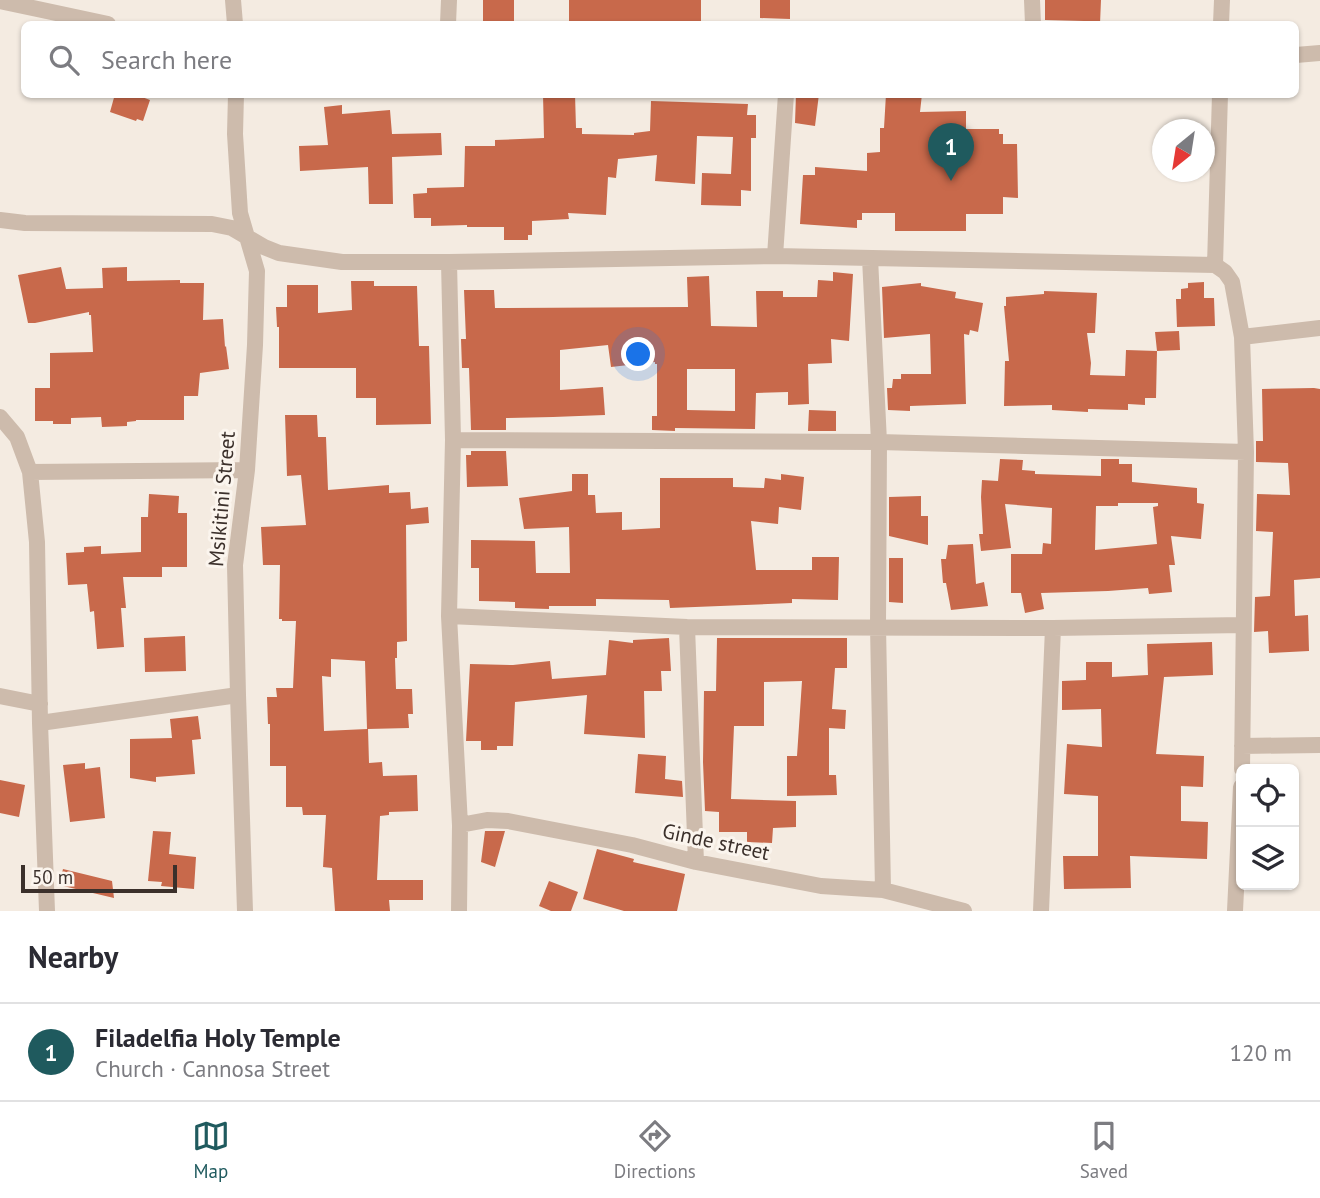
<!DOCTYPE html>
<meta charset="utf-8">
<style>
:root{--surface:#fff;--page:#f2f2f3;--text:#2b2b33;--muted:#7c7c81;--line:#e1e1e2;--accent:#1f5a5e}
body{margin:0;font-family:"PT Sans",sans-serif;background:var(--page);color:var(--text)}
.controls{position:absolute;right:21px;bottom:21px;display:grid;overflow:hidden;border-radius:10px;box-shadow:0 2px 5px #0004}
.controls button{width:63px;height:63px;display:grid;place-items:center;padding:0;border:0;border-bottom:2px solid var(--line);background:var(--surface);color:var(--text);font:35px sans-serif}
.compass{position:absolute;left:1152px;top:119px;width:63px;height:63px;border-radius:50%;background:var(--surface);box-shadow:0 2px 5px #0004;rotate:210deg}
.scale{position:absolute;left:21px;bottom:18px;width:156px;box-sizing:border-box;padding-left:7px;border:4px solid #3b302b;border-top:0;font-size:19px;line-height:24px;white-space:nowrap;color:#3b302b;-webkit-text-stroke:5px #fbf5ee;paint-order:stroke}
.you{position:absolute;left:639px;top:355px;width:24px;height:24px;margin:-18px;border:5px solid #fff;border-radius:50%;background:#1a73e8;box-shadow:0 0 0 10px #1a73e833}
.badge{display:grid;place-items:center;width:46px;height:46px;border-radius:50%;background:var(--accent);color:#fff;font-size:23px;font-weight:700}
.pin{position:absolute;translate:-50% -58px;filter:drop-shadow(0 2px 4px #0008)}
.pin::after{content:'';position:absolute;top:37px;width:24px;height:21px;background:inherit;clip-path:polygon(0 0,100% 0,50% 100%)}
.list{margin:0;padding:0;list-style:none}
h2{display:flex;justify-content:space-between;align-items:center;height:91px;margin:0;padding:0 28px;font-size:30px}
h2 small{font-size:23px;font-weight:400;color:var(--muted)}
.list li{display:grid;grid-template-columns:46px 1fr auto;gap:21px;align-items:center;box-sizing:border-box;height:98px;padding:0 28px;border-top:2px solid var(--line)}
.list b{display:block;font-size:26px;white-space:nowrap}
.list p{margin:0;font-size:23px;white-space:nowrap;color:var(--muted)}
.list em{font-size:23px;font-style:normal;color:var(--muted)}
.icon{flex:none;width:38px;height:38px;fill:none;stroke:currentColor;stroke-width:2;stroke-linecap:round;stroke-linejoin:round}
.map{position:relative;flex:none;width:1320px;height:911px;overflow:hidden}
.search{position:absolute;background:var(--surface);box-shadow:0 2px 5px #0004;left:21px;right:21px;top:21px;height:77px;display:flex;align-items:center;gap:18px;box-sizing:border-box;padding:0 24px;border-radius:10px;color:var(--muted);font-size:26px}
.sheet{height:189px;background:var(--surface)}
nav{display:flex;justify-content:space-around;align-items:center;box-sizing:border-box;height:98px;border-top:2px solid var(--line);background:var(--surface);font-size:19px;color:var(--muted)}
nav a{display:grid;justify-items:center;gap:4px}
nav .on{color:var(--accent)}
.map>svg:first-child{display:block}
.building{fill:#c8694b;fill-rule:evenodd}
.lines{fill:none;stroke-linecap:round;stroke-linejoin:round}
.street{stroke:#cdbbac;stroke-width:16}
.labels{text-anchor:middle;stroke-width:6;stroke-linejoin:round;paint-order:stroke}
.street-label{font-size:21px;fill:#3b302b;stroke:#fbf5ee}
</style>
<div class="map">
<svg width="1320" height="911" viewBox="0 0 1320 911">
<rect width="100%" height="100%" fill="#f4ebe1"/>
<path class="building" d="M483,0H514V24H483Z
M569,0H701V24H611V22H569Z
M760,0H790V19L760,18Z
M1045,0H1101L1100,24H1084V21L1045,20Z
M115,94H134L150,100L143,121L137,119L136,121L110,112Z
M543,94H575L576,128H582V134L634,135V133L650,131L651,101L748,104L747,115H756V138H751V191L741,190V206L701,205L702,173L731,174L733,137L697,136L695,184L655,181L657,155L618,159L616,178L608,177L606,215L568,213L569,219L532,221V235H528V240H504V227H467V225L431,226V218H414L413,194L427,193V188L464,187L465,146H495V140L544,138Z
M796,94H819L815,126L795,123Z
M886,94H922L920,112L966,111V129H999V134H1003V144H1017L1018,198L1003,197V214H966V231H895V213H862V220H857V228L800,224L803,175H815V167L867,171V153L880,152V128H884Z
M342,105V114L390,110L392,134L441,133L442,155L392,157L393,204H369L368,167L300,171L299,146L328,145L324,107Z
M61,267L66,289L103,288L102,268L127,267V281L180,280V283H204L203,320L223,319L225,347L226,346L229,369L200,373L198,396H184V420H136V421L127,422V426L102,427L101,417L71,418V424H53V421H35V388H50V353L93,352L91,315H89V312L35,323H28L18,275Z
M833,272L853,274L849,341L831,339L832,363L808,364L809,404L788,405V392L756,393L755,429L675,428V431L652,430V416H657V364H655V362L611,367L608,345L560,350V390L603,387L605,415L553,417L506,418V430H471L469,368H462L461,339H466L464,290H494L495,308L688,307L687,277L709,276L711,326L757,327L756,291H783V297H817L818,280L833,281ZM687,369H735V411L687,410Z
M351,281H374V286H417L419,346H429L431,424L376,425V398H356V368H279V327H277L276,307H287V285H318V313L352,310Z
M1204,282V298H1214L1215,326L1177,327L1176,299H1181V289L1188,288V283Z
M921,283V286L956,292L955,298L983,303L978,332L970,330L969,335L964,334L966,404L910,406V411L888,410L887,388H892L893,379H901V374H931L930,334L884,338L882,287Z
M1044,291L1097,293L1095,333H1087L1091,363L1090,375L1125,376L1126,350L1157,351L1156,398H1145V405L1128,404V410L1088,409V412L1052,410V405L1004,406L1005,361H1009L1004,306H1006V297L1044,294Z
M1179,331L1180,350L1157,351L1155,332Z
M1314,388L1320,389V578L1294,580L1295,616L1308,615L1309,651L1269,653L1268,631L1254,632L1255,597L1270,596L1273,532L1256,531L1257,494L1290,495L1288,463L1256,462V441H1263L1262,389Z
M809,410L836,411V431H808Z
M285,415H317L318,437H326L328,490L389,485V493L410,492L411,509L428,507L429,523L406,525L407,641L397,642V658H395L396,689H412L413,714H408L409,728L368,729L369,763L382,762L383,776L417,775L418,811L389,812V815L380,816L377,880H423V900H389L390,911H335L332,868L323,867L326,815H303L302,807H286V766H270V724H268L267,697H277L276,688H293L296,621H282V619H279L280,565H263L261,527L306,525L301,475L287,476ZM331,659L365,661L367,729L324,731L322,676L331,677Z
M471,451H506L508,486L467,487L466,455H471Z
M1000,459L1023,460L1022,470L1035,471V474L1101,476V459H1119V464H1132V482L1197,488V503L1204,504L1201,539L1171,536L1175,565H1169L1172,592L1149,594L1148,588L1108,591L1041,593L1044,609L1025,613L1021,593H1011V554H1042L1043,543L1051,544L1052,508L1005,504L1011,548L981,551L979,534H983L981,497L982,480L998,481ZM1118,503H1158V506L1153,507L1157,544L1095,550L1096,506H1118Z
M572,474H588V495H595L596,513L622,512V530L660,528V478H733V487L764,488L765,478L781,480V474L804,477L801,510L779,507L778,524L751,521L756,570H812V557H839L838,600L792,599V603L670,608L669,600L596,599V606H549V609L515,608V602L479,601V568H471V540L535,541L536,573H570L569,527L524,529L519,498L572,491Z
M149,494L179,496L178,513H187V567H162V577H123L126,608H121L124,647L97,649L94,611L90,612L87,584L68,585L66,553L84,552V547L101,546V554L141,552V517H148Z
M921,496V516H928V545L889,536V497Z
M973,544L976,584L984,582L988,606L951,610L946,583H943L941,559H946L948,545Z
M889,558H903V603L889,602Z
M185,636L186,671L145,672L144,638Z
M669,638L671,671H661L662,691H644L645,738L584,734L587,695L515,702L513,746H497V750H481V741H466L470,664L513,665L550,661L552,679L606,675L609,640L633,643V640Z
M717,638H847V668H835L832,709L846,710L845,729L829,728V775H836L837,795L787,796V756H797L802,681L764,682V726H734L731,799L796,801V827L773,828L772,843L747,842V832H719V812L705,811L703,762L704,691H716Z
M1212,642L1213,675L1164,677L1156,754L1204,756L1203,787L1181,786V821L1208,822L1207,859L1130,856L1131,888L1064,889L1063,856H1098V796L1064,794L1067,744L1102,747L1101,709L1062,710V681L1086,680V662H1112V677L1148,675L1147,644Z
M198,716L201,739L192,740L195,774L156,777V782L130,778V739L172,738L170,719Z
M638,754L666,756L665,779L682,781L683,797L635,793Z
M85,763V769L100,767L105,818L70,822L63,765Z
M0,780L25,785L19,817L0,813Z
M153,831L171,832L169,854L196,857L194,889L161,886L162,882L148,881Z
M485,831H505L495,867L481,862Z
M597,849L634,859L633,862L685,874L677,911H624L583,899Z
M63,869L112,881L114,898L59,885Z
M549,881L578,892L571,911H551L539,906Z"/>
<g class="lines">
<path class="street" d="M233,0L235,24
M1032,0L1033,24
M0,1L108,24
M448,24L449,0
M1221,24L1222,0
M1296,55L1320,53
M236,94L235,134L240,213L257,271L255,345L247,470L235,565L238,695L245,911
M1220,94L1215,265L1225,272L1232,282L1242,337L1246,452L1242,769
M0,220L25,223L212,224L232,228L264,247L279,253L342,262H449L775,256L1215,265
M775,256L786,94
M870,258L879,442L878,626L883,890
M449,262L453,440L449,616L460,825L459,911
M1242,337L1320,328
M0,417L17,437L30,472L37,542L40,723L47,911
M453,440L879,442L1246,452
M30,472L247,470
M449,616L687,627L1053,628L1243,625
M687,627L696,862
M0,696L40,704
M40,723L238,695
M1242,746L1320,745
M460,825L487,820L508,821L632,845L696,862L821,886L883,890L964,911
M1041,911L1053,628
M1235,911L1241,787"/>
</g>
<g class="labels">
<g class="street-label">
<text transform="translate(222 499) rotate(-85)" y="7">Msikitini Street</text>
<text transform="translate(716 842) rotate(12)" y="7">Ginde street</text>
</g>
</g>
</svg>
<div class="controls">
<button><svg class="icon" aria-label="locate" viewBox="0 0 24 24"><circle cx="12" cy="12" r="6"/><path d="M12 2v4M12 18v4M2 12h4M18 12h4"/></svg></button>
<button><svg class="icon" aria-label="layers" viewBox="0 0 24 24"><path d="M12 4l9 5-9 5-9-5zM3 14l9 5 9-5"/></svg></button>
</div>
<svg class="compass" viewBox="-18 -18 36 36"><path d="M0-13l5 13h-10z" fill="#e53935"/><path d="M0 13l5-13h-10z" fill="#7c7c81"/></svg>
<div class="scale">50 m</div>
<div class="you"></div>
<div class="pin badge" style="left:951px;top:181px">1</div>
<div class="search"><svg class="icon" aria-label="search" viewBox="0 0 24 24"><circle cx="10" cy="10" r="6"/><path d="M15 15l6 6"/></svg>Search here</div>
</div>
<section class="sheet">
<h2>Nearby<small></small></h2>
<ul class="list">
<li><span class="badge">1</span><div><b>Filadelfia Holy Temple</b><p>Church · Cannosa Street</p></div><em>120 m</em></li>
</ul>
</section>
<nav>
<a class="on"><svg class="icon" aria-label="map" viewBox="0 0 24 24"><path d="M3 6l6-2 6 2 6-2v14l-6 2-6-2-6 2zM9 4v14M15 6v14"/></svg>Map</a>
<a><svg class="icon" aria-label="directions" viewBox="0 0 24 24"><path d="M12 3l9 9-9 9-9-9zM9 14v-3h6M13 9l2 2-2 2"/></svg>Directions</a>
<a><svg class="icon" aria-label="saved" viewBox="0 0 24 24"><path d="M7 4h10v16l-5-4-5 4z"/></svg>Saved</a>
</nav>
